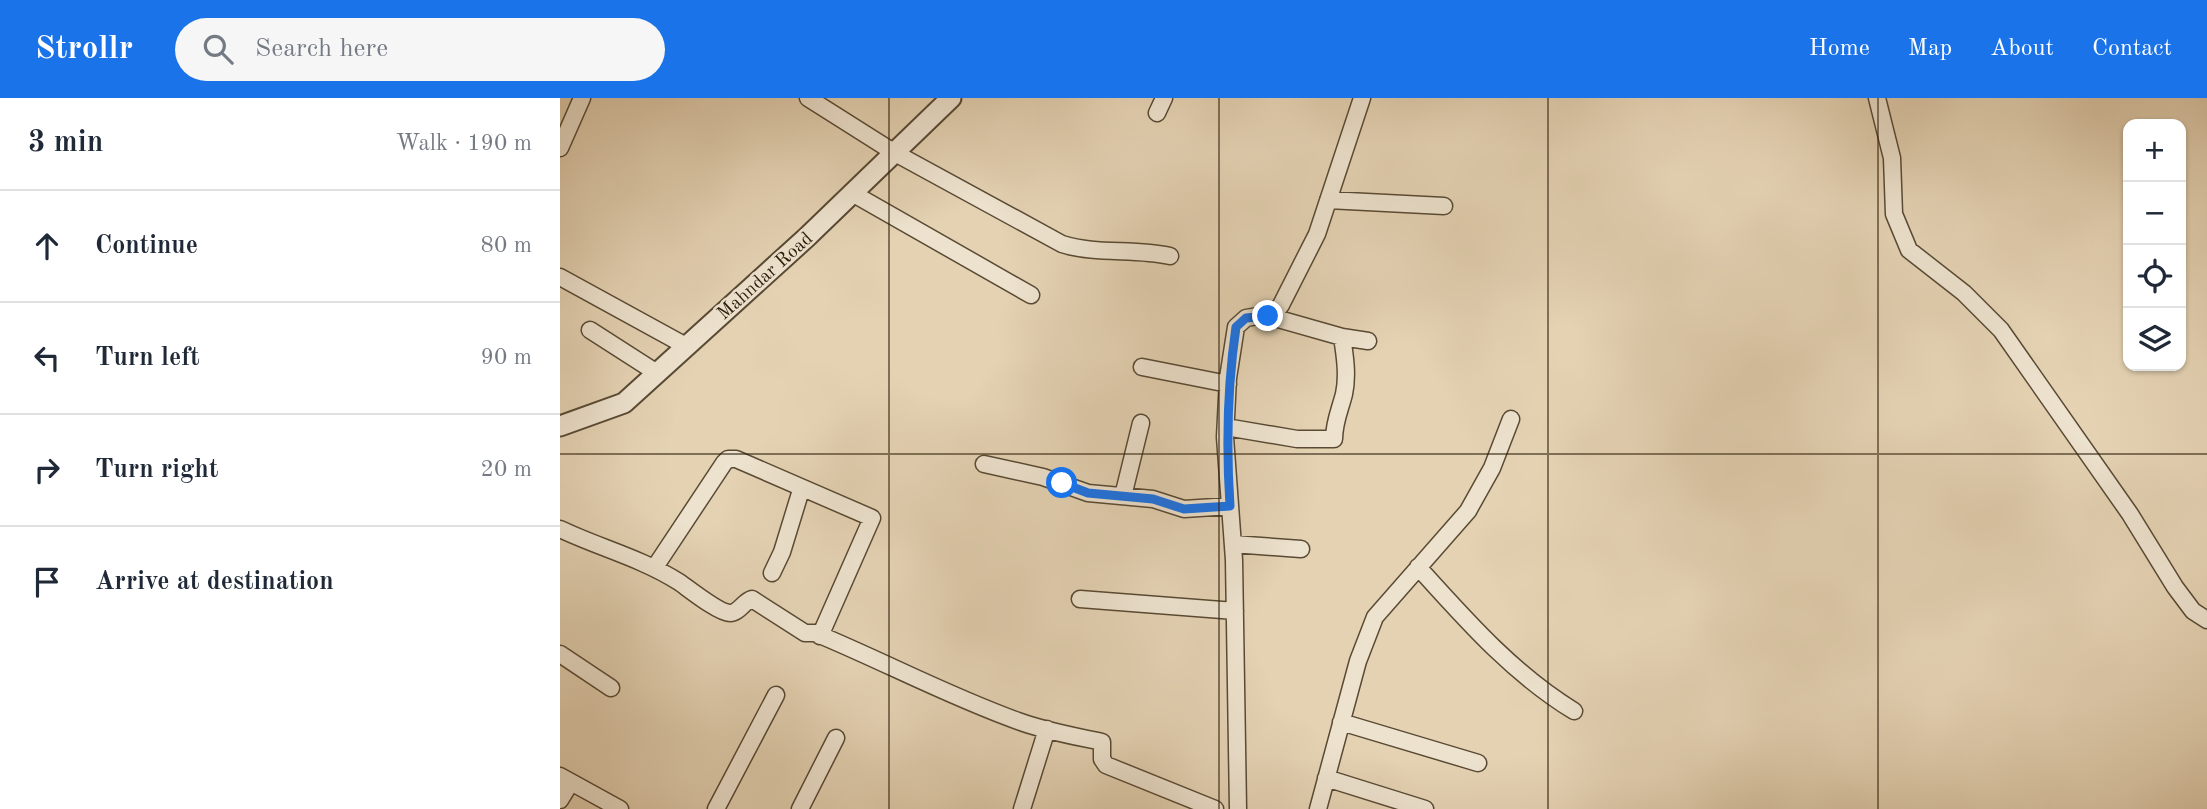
<!DOCTYPE html>
<meta charset="utf-8">
<style>
:root{--surface:#fff;--page:#f6f6f7;--text:#1f2937;--muted:#747a83;--line:#e0e1e3;--accent:#1a73e8}
body{margin:0;font-family:"Old Standard TT",serif;background:var(--page);color:var(--text)}
.controls{position:absolute;right:21px;top:21px;display:grid;overflow:hidden;border-radius:14px;box-shadow:0 2px 5px #0004}
.controls button{width:63px;height:63px;display:grid;place-items:center;padding:0;border:0;border-bottom:2px solid var(--line);background:var(--surface);color:var(--text);font:35px sans-serif}
.stop{position:absolute;width:21px;height:21px;margin:-16px;border:5px solid #1a73e8;border-radius:50%;background:#fff}
.stop.end{background:#1a73e8;border-color:#fff;box-shadow:0 2px 7px #0008}
.list{margin:0;padding:0;list-style:none}
h2{display:flex;justify-content:space-between;align-items:center;height:91px;margin:0;padding:0 28px;font-size:30px}
h2 small{font-size:23px;font-weight:400;color:var(--muted)}
.list li{display:grid;grid-template-columns:46px 1fr auto;gap:21px;align-items:center;box-sizing:border-box;height:112px;padding:0 28px;border-top:2px solid var(--line)}
.list b{display:block;font-size:26px;white-space:nowrap}
.list em{font-size:23px;font-style:normal;color:var(--muted)}
.icon{flex:none;width:38px;height:38px;fill:none;stroke:currentColor;stroke-width:2;stroke-linecap:round;stroke-linejoin:round}
.map{position:relative;flex:none;width:1647px;height:711px;overflow:hidden}
header{display:flex;align-items:center;gap:42px;box-sizing:border-box;height:98px;padding:0 35px;background:var(--accent);color:#fff}
header strong{font-size:33px}
nav{display:flex;gap:38px;margin-inline-start:auto;font-size:24px}
.search{width:490px;height:63px;background:var(--page);display:flex;align-items:center;gap:18px;box-sizing:border-box;padding:0 24px;border-radius:38px;color:var(--muted);font-size:26px}
main{display:flex}
aside{flex:1;background:var(--surface)}
.map>svg:first-child{display:block}
.lines{fill:none;stroke-linecap:round;stroke-linejoin:round}
.minor-casing{stroke:#594a34;stroke-width:19}
.tertiary-casing{stroke:#594a34;stroke-width:23}
.minor{stroke:#ede2ce;stroke-width:16}
.tertiary{stroke:#ede2ce;stroke-width:19}
.route{stroke:#1a73e8;stroke-width:9}
.grid{fill:none;stroke:#2b1d0a;stroke-width:2;stroke-opacity:0.55}
.labels{text-anchor:middle;stroke-width:5;stroke-linejoin:round;paint-order:stroke}
.street-label{font-size:19px;fill:#2b1d0a;stroke:#ede2ce}
</style>
<header>
<strong>Strollr</strong>
<div class="search"><svg class="icon" aria-label="search" viewBox="0 0 24 24"><circle cx="10" cy="10" r="6"/><path d="M15 15l6 6"/></svg>Search here</div>
<nav><a>Home</a><a>Map</a><a>About</a><a>Contact</a></nav>
</header>
<main>
<aside>
<h2>3 min<small>Walk · 190 m</small></h2>
<ul class="list">
<li><svg class="icon" aria-label="ahead" viewBox="0 0 24 24"><path d="M12 20V5M6 11l6-6 6 6"/></svg><div><b>Continue</b></div><em>80 m</em></li>
<li><svg class="icon" aria-label="left" viewBox="0 0 24 24"><path d="M17 20v-9H6M10 6l-5 5 5 5"/></svg><div><b>Turn left</b></div><em>90 m</em></li>
<li><svg class="icon" aria-label="right" viewBox="0 0 24 24"><path d="M7 20v-9h11M14 6l5 5-5 5"/></svg><div><b>Turn right</b></div><em>20 m</em></li>
<li><svg class="icon" aria-label="arrive" viewBox="0 0 24 24"><path d="M6 21V4h12l-3 4 3 4H6"/></svg><div><b>Arrive at destination</b></div></li>
</ul>
</aside>
<div class="map">
<svg width="1647" height="711" viewBox="0 0 1647 711">
<rect width="100%" height="100%" fill="#e4d2b3"/>
<filter id="stains"><feTurbulence type="fractalNoise" baseFrequency=".00286" numOctaves="4"/><feColorMatrix values="0 0 0 0 .2 0 0 0 0 .09 0 0 0 0 .02 0 0 0 .5 -.17"/></filter>
<radialGradient id="worn" r=".72"><stop offset=".6" stop-color="#630" stop-opacity="0"/><stop offset="1" stop-color="#630" stop-opacity=".3"/></radialGradient>
<g class="lines">
<g class="minor-casing">
<path id="minor" d="M248,0L335,55L502,146C537,157 574,150 610,158
M1317,0L1332,60L1334,116L1349,152L1404,195L1441,232L1570,416L1615,489L1633,513L1647,522
M597,15L604,0
M0,50L22,0
M292,95L471,197
M768,102L884,108
M0,179L126,248
M708,218L782,239L808,243
M30,232L97,275
M582,269L668,286
M666,329L737,341H774C774,324 780,312 784,296C788,278 785,258 782,239
M424,366L483,379L528,395L593,401L624,411L670,408
M563,398L581,325
M0,431C40,450 81,460 119,484C129,491 159,515 170,515C179,515 184,503 192,501L245,535H255C323,563 388,598 458,623C485,633 514,638 542,644V661L546,667L655,711
M673,446L741,451
M95,469L164,365L168,361H176L312,420L260,538
M858,469C905,521 953,576 1014,613
M212,475L222,454L241,392
M520,501L675,513
M0,556L51,590
M781,624L918,665
M0,678L60,711
M766,680L865,711
M0,702L11,684
M156,711L216,597
M240,711L276,640
M462,711L487,631
M678,711L674,462L665,339L668,280L676,229L686,220L715,215L721,207L757,136L802,0
M758,711L798,563L815,519L908,413L932,370L951,321"/>
</g>
<g class="tertiary-casing">
<path id="tertiary" d="M0,328L64,305L247,139L391,0"/>
</g>
<use href="#minor" class="minor"/>
<use href="#tertiary" class="tertiary"/>
</g>
<g class="lines">
<path class="route" d="M502,385L528,395L593,401L624,411L670,408C666,347 667,290 676,229L686,220L708,218"/>
</g>
<path class="grid" d="M329,0V711M659,0V711M988,0V711M1318,0V711M0,356H1647"/>
<g class="labels">
<g class="street-label">
<text transform="translate(204 177) rotate(-42)" y="7">Mahndar Road</text>
</g>
</g>
<rect width="100%" height="100%" filter="url(#stains)"/>
<rect width="100%" height="100%" fill="url(#worn)"/>
</svg>
<div class="controls">
<button>+</button>
<button>−</button>
<button><svg class="icon" aria-label="locate" viewBox="0 0 24 24"><circle cx="12" cy="12" r="6"/><path d="M12 2v4M12 18v4M2 12h4M18 12h4"/></svg></button>
<button><svg class="icon" aria-label="layers" viewBox="0 0 24 24"><path d="M12 4l9 5-9 5-9-5zM3 14l9 5 9-5"/></svg></button>
</div>
<div class="stop" style="left:502px;top:385px"></div>
<div class="stop end" style="left:708px;top:218px"></div>
</div>
</main>
